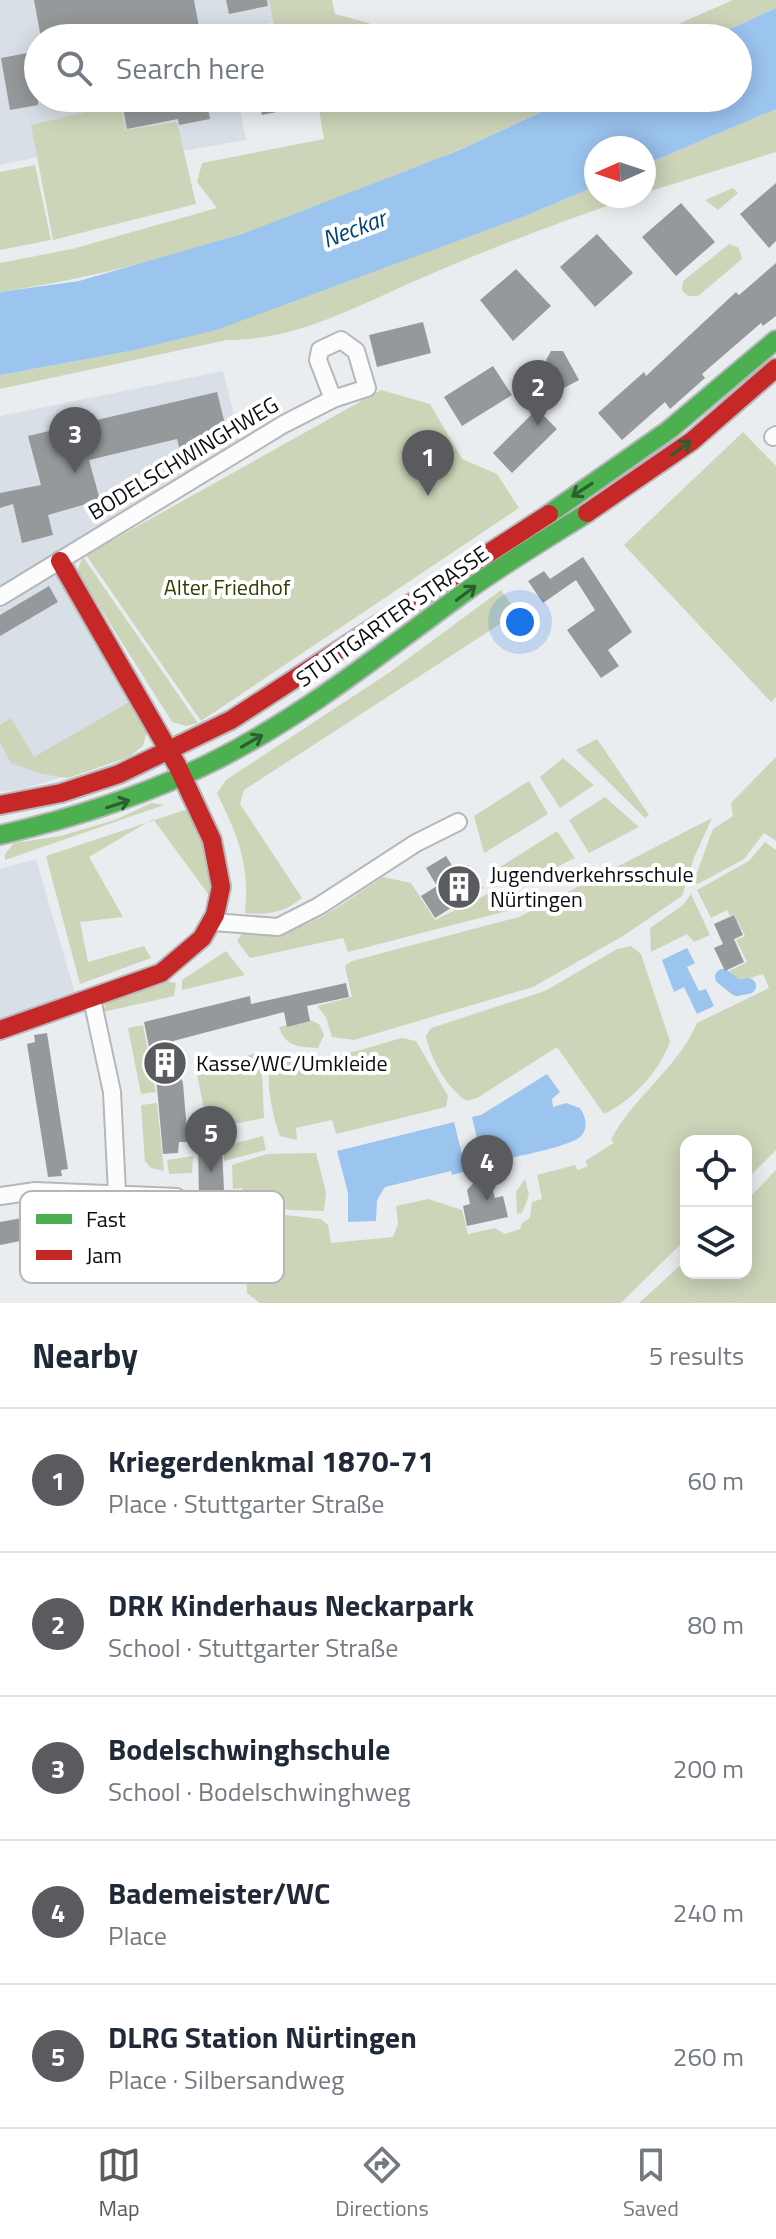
<!DOCTYPE html>
<meta charset="utf-8">
<style>
:root{--surface:#fff;--page:#f6f6f7;--text:#1f2937;--muted:#747a83;--line:#e0e1e3;--accent:#5a5b5e}
body{margin:0;font-family:"Titillium Web",sans-serif;background:var(--page);color:var(--text)}
.controls{position:absolute;right:24px;bottom:24px;display:grid;overflow:hidden;border-radius:16px;box-shadow:0 4px 20px #0003}
.controls button{width:72px;height:72px;display:grid;place-items:center;padding:0;border:0;border-bottom:2px solid var(--line);background:var(--surface);color:var(--text);font:40px sans-serif}
.compass{position:absolute;left:584px;top:136px;width:72px;height:72px;border-radius:50%;background:var(--surface);box-shadow:0 4px 20px #0003;rotate:267deg}
.you{position:absolute;left:520px;top:622px;width:28px;height:28px;margin:-20px;border:6px solid #fff;border-radius:50%;background:#1a73e8;box-shadow:0 0 0 12px #1a73e833}
.badge{display:grid;place-items:center;width:52px;height:52px;border-radius:50%;background:var(--accent);color:#fff;font-size:26px;font-weight:700}
.pin{position:absolute;translate:-50% -66px;filter:drop-shadow(0 2px 4px #0008)}
.pin::after{content:'';position:absolute;top:42px;width:28px;height:24px;background:inherit;clip-path:polygon(0 0,100% 0,50% 100%)}
.list{margin:0;padding:0;list-style:none}
h2{display:flex;justify-content:space-between;align-items:center;height:104px;margin:0;padding:0 32px;font-size:34px}
h2 small{font-size:26px;font-weight:400;color:var(--muted)}
.list li{display:grid;grid-template-columns:52px 1fr auto;gap:24px;align-items:center;box-sizing:border-box;height:144px;padding:0 32px;border-top:2px solid var(--line)}
.list b{display:block;font-size:30px;white-space:nowrap}
.list p{margin:0;font-size:26px;white-space:nowrap;color:var(--muted)}
.list em{font-size:26px;font-style:normal;color:var(--muted)}
.icon{flex:none;width:44px;height:44px;fill:none;stroke:currentColor;stroke-width:2;stroke-linecap:round;stroke-linejoin:round}
.map{position:relative;flex:none;width:776px;height:1303px;overflow:hidden}
.search{position:absolute;background:var(--surface);box-shadow:0 4px 20px #0003;left:24px;right:24px;top:24px;height:88px;display:flex;align-items:center;gap:20px;box-sizing:border-box;padding:0 28px;border-radius:44px;color:var(--muted);font-size:30px}
.sheet{height:824px;background:var(--surface)}
nav{display:flex;justify-content:space-around;align-items:center;box-sizing:border-box;height:112px;border-top:2px solid var(--line);background:var(--surface);font-size:22px;color:var(--muted)}
nav a{display:grid;justify-items:center;gap:4px}
nav .on{color:var(--accent)}
.map>svg:first-child{display:block}
.built{fill:#d8dfe7}
.green{fill:#ccd5b8}
.water{fill:#9bc4ef}
.lines{fill:none;stroke-linecap:round;stroke-linejoin:round}
.canal{stroke:#9bc4ef;stroke-width:16}
.building{fill:#96999b}
.street-casing{stroke:#b5b7ba;stroke-width:20}
.fast-casing{stroke:#b5b7ba;stroke-width:22}
.jam-casing{stroke:#b5b7ba;stroke-width:22}
.street{stroke:#fcfcfd;stroke-width:16}
.fast{stroke:#4caf50;stroke-width:18}
.jam{stroke:#c62828;stroke-width:18}
.oneway{stroke:#2c5e30}
.labels{text-anchor:middle;stroke-width:8;stroke-linejoin:round;paint-order:stroke}
.street-label{font-size:22px;fill:#0c0d0f;stroke:#fff}
.park-label{font-size:22px;fill:#343f02;stroke:#fff}
.poi-label{font-size:22px;fill:#0c0d0f;stroke:#fff;text-anchor:start}
.water-label{font-size:24px;font-style:italic;fill:#004277;stroke:#fff}
.key{fill:#fff;stroke:#b6b6b7;stroke-width:2}
.key-label{font-size:22px;fill:#0c0d0f}
</style>
<div class="map">
<svg width="776" height="1303" viewBox="0 0 776 1303">
<rect width="100%" height="100%" fill="#eaedf0"/>
<path class="built" d="M0,0H293L296,18L228,31V38H38V98H238L246,140L123,161L120,140L0,165Z
M223,371L242,448L0,585V416Z
M52,568L146,728L130,756L23,789L0,792V600Z
M36,859L75,993L0,1022V869Z"/>
<path class="green" d="M269,0H332L335,14L369,23L372,38H306L303,27L275,32Z
M733,0H776V8L711,38H646Z
M317,98H571C532,115 494,135 454,152C309,215 157,269 0,292V263L72,249L217,208L197,182L202,163L324,139Z
M120,104L126,130L177,122L196,204L53,240L31,125Z
M776,109V152L644,193V165Z
M35,165L51,240L0,250V172Z
M596,186V196H636C565,220 493,247 424,277C358,305 300,340 227,340L0,389V375L130,351L530,214Z
M733,188L738,193L718,210L705,200Z
M729,244L739,248L742,259L698,296H688L682,290L683,281Z
M381,390L430,404L462,459L497,474L519,508L201,721L86,555Z
M743,432L776,466V697L771,702L624,545Z
M83,557L198,723L186,726L172,722L77,571Z
M501,590L517,613L244,790L240,804L302,898C284,913 268,915 245,913C250,863 238,837 217,793L226,780L390,672Z
M133,700L148,727L143,746L129,757L68,778L41,774L11,763L0,743V725L11,718L34,757Z
M597,739L649,815L645,818L576,750Z
M776,757V841L764,833L744,859L698,884L693,883L713,829L733,816L731,803Z
M563,758L594,785L560,808L540,777Z
M529,781L548,814L484,853L474,816Z
M605,797L639,827L589,853L569,820Z
M151,803L164,805L5,860V854L14,843L60,836L115,820Z
M188,809L215,863L211,898L153,819L89,857L123,917L80,922L88,962L144,946L151,958L80,984L46,856Z
M712,818L694,858L682,896L623,936L533,987L354,1040L332,1037L326,1017L317,1006L352,997L345,966L352,961L519,917Z
M557,831L575,858C549,870 521,891 497,869Z
M765,842L776,850V1150L746,1180V1141H686V1239L621,1303H260L247,1293L244,1236L254,1235L253,1214C261,1211 307,1218 321,1219L328,1225L331,1243L393,1237L398,1224L396,1206L428,1199L462,1210L468,1234L495,1228L505,1234L520,1229L522,1223L530,1218L532,1202L542,1199L537,1175L575,1165L578,1170L588,1166L585,1161L614,1143L611,1140C631,1099 678,1068 697,1023L769,988L763,974L738,982L729,971L747,962L736,940L745,936L734,914L730,916L727,910L711,918L697,890L749,861Z
M383,877L411,883L435,920L490,893L522,899L523,907L348,952L343,938L250,958L237,941L242,933C297,943 339,905 383,877Z
M691,894L710,935L694,942L687,934L651,952L650,928L683,905Z
M631,946L641,954L670,1041C661,1070 631,1102 604,1114L557,1047L477,1098L467,1101C448,1090 430,1058 426,1036L431,1028L545,991L617,949Z
M226,951L245,975L182,990V980Z
M166,981L176,983L174,996L103,1012L106,1003Z
M310,1020L319,1024L324,1035L318,1048C300,1047 285,1047 279,1027Z
M143,1025L156,1092L141,1094L128,1028Z
M402,1038L416,1041L448,1096L446,1107L336,1134L332,1120L296,1128L297,1140L280,1136C274,1121 261,1069 275,1059C284,1052 301,1059 312,1058C343,1057 373,1046 402,1038Z
M261,1052L264,1118L213,1128L206,1119L196,1069Z
M157,1103L164,1171L151,1168L145,1161L141,1105Z
M263,1136L266,1150L224,1161V1146Z
M316,1153L326,1192L324,1211L289,1210L242,1197V1188L233,1189L232,1165L267,1154Z
M193,1156L192,1173L169,1174L167,1160Z
M776,1170V1303H639L686,1260V1273H746V1201Z
M525,1179L529,1195L522,1213L517,1214L516,1192Z"/>
<path class="water" d="M776,8V109L644,165V148H596V186L530,214L216,330L130,351L0,375V292L79,281L242,234L455,152L571,98H738V38H711Z
M687,948L695,963L687,967L699,991L706,989L714,1006L697,1014L684,987L674,992L662,960Z
M547,1074L560,1092L552,1099L553,1107L566,1103L580,1108C586,1117 589,1129 580,1137C567,1148 503,1159 483,1164L472,1117L481,1115Z
M454,1122L466,1171L452,1175L451,1171L385,1187L377,1200L376,1221L348,1222V1193L337,1151Z"/>
<g class="lines">
<path class="canal" d="M723,977L737,988L748,986"/>
</g>
<path class="building" d="M34,0H194L201,38H41Z
M226,0H267L268,6L229,14Z
M38,51V105L10,110L1,58Z
M121,98H206L210,119L179,125L178,119L127,129Z
M258,98H317V104L262,115Z
M776,183V241L769,248L740,214Z
M681,203L715,242L676,276L642,237Z
M597,234L633,273L595,307L560,267Z
M776,263V316L763,326L761,323L702,374L705,378L670,409L665,402L622,440L598,413L644,372L646,376L736,292L739,295Z
M516,269L551,306L513,341L480,300Z
M423,322L431,353L377,367L369,335Z
M551,351H563L579,380L562,389L546,360Z
M493,366L512,395L462,426L444,397Z
M217,392L230,444L182,459L177,439L89,460L100,500L48,515L53,535L22,543L13,504L0,508V493L41,485L28,436Z
M537,409L557,429L512,473L493,453Z
M583,557L632,632L608,650L619,666L601,678L567,630L595,610L576,580L543,603L528,581L544,571L550,579Z
M49,586L58,602L0,636V615Z
M446,856L456,872L468,865L483,888L435,918L421,896L437,886L426,868Z
M734,915L743,935L734,939L744,962L725,971L714,948L723,944L714,924Z
M346,983L349,997L307,1006L310,1021L287,1027L284,1012L173,1041L183,1084L188,1142H179L178,1153L163,1154L157,1087L144,1022L250,996L251,1004Z
M47,1033L68,1169L61,1170L62,1176L48,1177L27,1044L35,1042L34,1035Z
M222,1146L224,1191H218V1216L253,1214L254,1236H244V1241H231L221,1247L200,1248L198,1147Z
M478,1178L492,1188L495,1198L503,1196L508,1217L467,1226L463,1206L470,1204L467,1190Z
M22,1218L26,1240L0,1245V1222Z"/>
<g class="lines">
<g class="street-casing">
<path id="street" d="M773,437L776,435
M0,597L284,424L333,399L367,388L356,351L341,340L320,350L318,360L333,399
M213,922L278,927L319,906L416,843L458,822
M92,999L112,1092L117,1193
M0,1196L35,1191L177,1197"/>
</g>
<g class="fast-casing">
<path id="fast" d="M549,514L669,430L776,340
M0,835C74,818 144,796 212,762C306,715 385,650 469,589C507,562 547,538 587,513"/>
</g>
<g class="jam-casing">
<path id="jam" d="M587,513L692,441L776,368
M0,805L61,793L119,774L231,720L549,514
M0,1030L161,973L202,938L215,915L221,887L212,840L177,765L60,561"/>
</g>
<use href="#street" class="street"/>
<use href="#fast" class="fast"/>
<use href="#jam" class="jam"/>
</g>
<defs><path id="oneway-shaft" d="M-6 0H5M1.5-3L5.5 0L1.5 3" fill="none" stroke-width="1.6" stroke-linecap="round" stroke-linejoin="round" transform="scale(2)"/></defs>
<g class="oneway">
<use href="#oneway-shaft" transform="translate(681 448) rotate(-37)"/>
<use href="#oneway-shaft" transform="translate(582 490) rotate(147)"/>
<use href="#oneway-shaft" transform="translate(466 593) rotate(-37)"/>
<use href="#oneway-shaft" transform="translate(252 741) rotate(-30)"/>
<use href="#oneway-shaft" transform="translate(118 804) rotate(-18)"/>
</g>
<defs>
<g id="building-disc" transform="scale(2.3)"><circle r="9.5" fill="#5a5b5e" stroke="#fff"/><path d="M-4-6H4V6H1V3H-1V6H-4ZM-2.5-4.3h1.7v1.8h-1.7ZM.8-4.3h1.7v1.8H.8ZM-2.5-1h1.7V.8h-1.7ZM.8-1h1.7V.8H.8Z" fill="#fff"/></g>
</defs>
<g fill-rule="evenodd">
<use href="#building-disc" x="459" y="887"/>
<use href="#building-disc" x="165" y="1063"/>
</g>
<g class="labels">
<g class="street-label">
<text transform="translate(183 458) rotate(-31)" y="8">BODELSCHWINGHWEG</text>
<text transform="translate(392 616) rotate(-35)" y="8">STUTTGARTER STRASSE</text>
</g>
<g class="park-label">
<text x="227" y="595">Alter Friedhof</text>
</g>
<g class="poi-label">
<text x="490" y="882">Jugendverkehrsschule<tspan x="490" dy="25">Nürtingen</tspan></text>
<text x="196" y="1071">Kasse/WC/Umkleide</text>
</g>
<g class="water-label">
<text transform="translate(354 229) rotate(-21)" y="8">Neckar</text>
</g>
</g>
<rect x="20" y="1191" width="264" height="92" rx="12" class="key"/>
<rect x="36" y="1214" width="36" height="10" fill="#4caf50"/>
<rect x="36" y="1250" width="36" height="10" fill="#c62828"/>
<g class="key-label">
<text x="86" y="1227">Fast</text>
<text x="86" y="1263">Jam</text>
</g>
</svg>
<div class="controls">
<button><svg class="icon" aria-label="locate" viewBox="0 0 24 24"><circle cx="12" cy="12" r="6"/><path d="M12 2v4M12 18v4M2 12h4M18 12h4"/></svg></button>
<button><svg class="icon" aria-label="layers" viewBox="0 0 24 24"><path d="M12 4l9 5-9 5-9-5zM3 14l9 5 9-5"/></svg></button>
</div>
<svg class="compass" viewBox="-18 -18 36 36"><path d="M0-13l5 13h-10z" fill="#e53935"/><path d="M0 13l5-13h-10z" fill="#747a83"/></svg>
<div class="you"></div>
<div class="pin badge" style="left:428px;top:496px">1</div>
<div class="pin badge" style="left:538px;top:426px">2</div>
<div class="pin badge" style="left:75px;top:473px">3</div>
<div class="pin badge" style="left:487px;top:1201px">4</div>
<div class="pin badge" style="left:211px;top:1172px">5</div>
<div class="search"><svg class="icon" aria-label="search" viewBox="0 0 24 24"><circle cx="10" cy="10" r="6"/><path d="M15 15l6 6"/></svg>Search here</div>
</div>
<section class="sheet">
<h2>Nearby<small>5 results</small></h2>
<ul class="list">
<li><span class="badge">1</span><div><b>Kriegerdenkmal 1870-71</b><p>Place · Stuttgarter Straße</p></div><em>60 m</em></li>
<li><span class="badge">2</span><div><b>DRK Kinderhaus Neckarpark</b><p>School · Stuttgarter Straße</p></div><em>80 m</em></li>
<li><span class="badge">3</span><div><b>Bodelschwinghschule</b><p>School · Bodelschwinghweg</p></div><em>200 m</em></li>
<li><span class="badge">4</span><div><b>Bademeister/WC</b><p>Place</p></div><em>240 m</em></li>
<li><span class="badge">5</span><div><b>DLRG Station Nürtingen</b><p>Place · Silbersandweg</p></div><em>260 m</em></li>
</ul>
</section>
<nav>
<a class="on"><svg class="icon" aria-label="map" viewBox="0 0 24 24"><path d="M3 6l6-2 6 2 6-2v14l-6 2-6-2-6 2zM9 4v14M15 6v14"/></svg>Map</a>
<a><svg class="icon" aria-label="directions" viewBox="0 0 24 24"><path d="M12 3l9 9-9 9-9-9zM9 14v-3h6M13 9l2 2-2 2"/></svg>Directions</a>
<a><svg class="icon" aria-label="saved" viewBox="0 0 24 24"><path d="M7 4h10v16l-5-4-5 4z"/></svg>Saved</a>
</nav>
